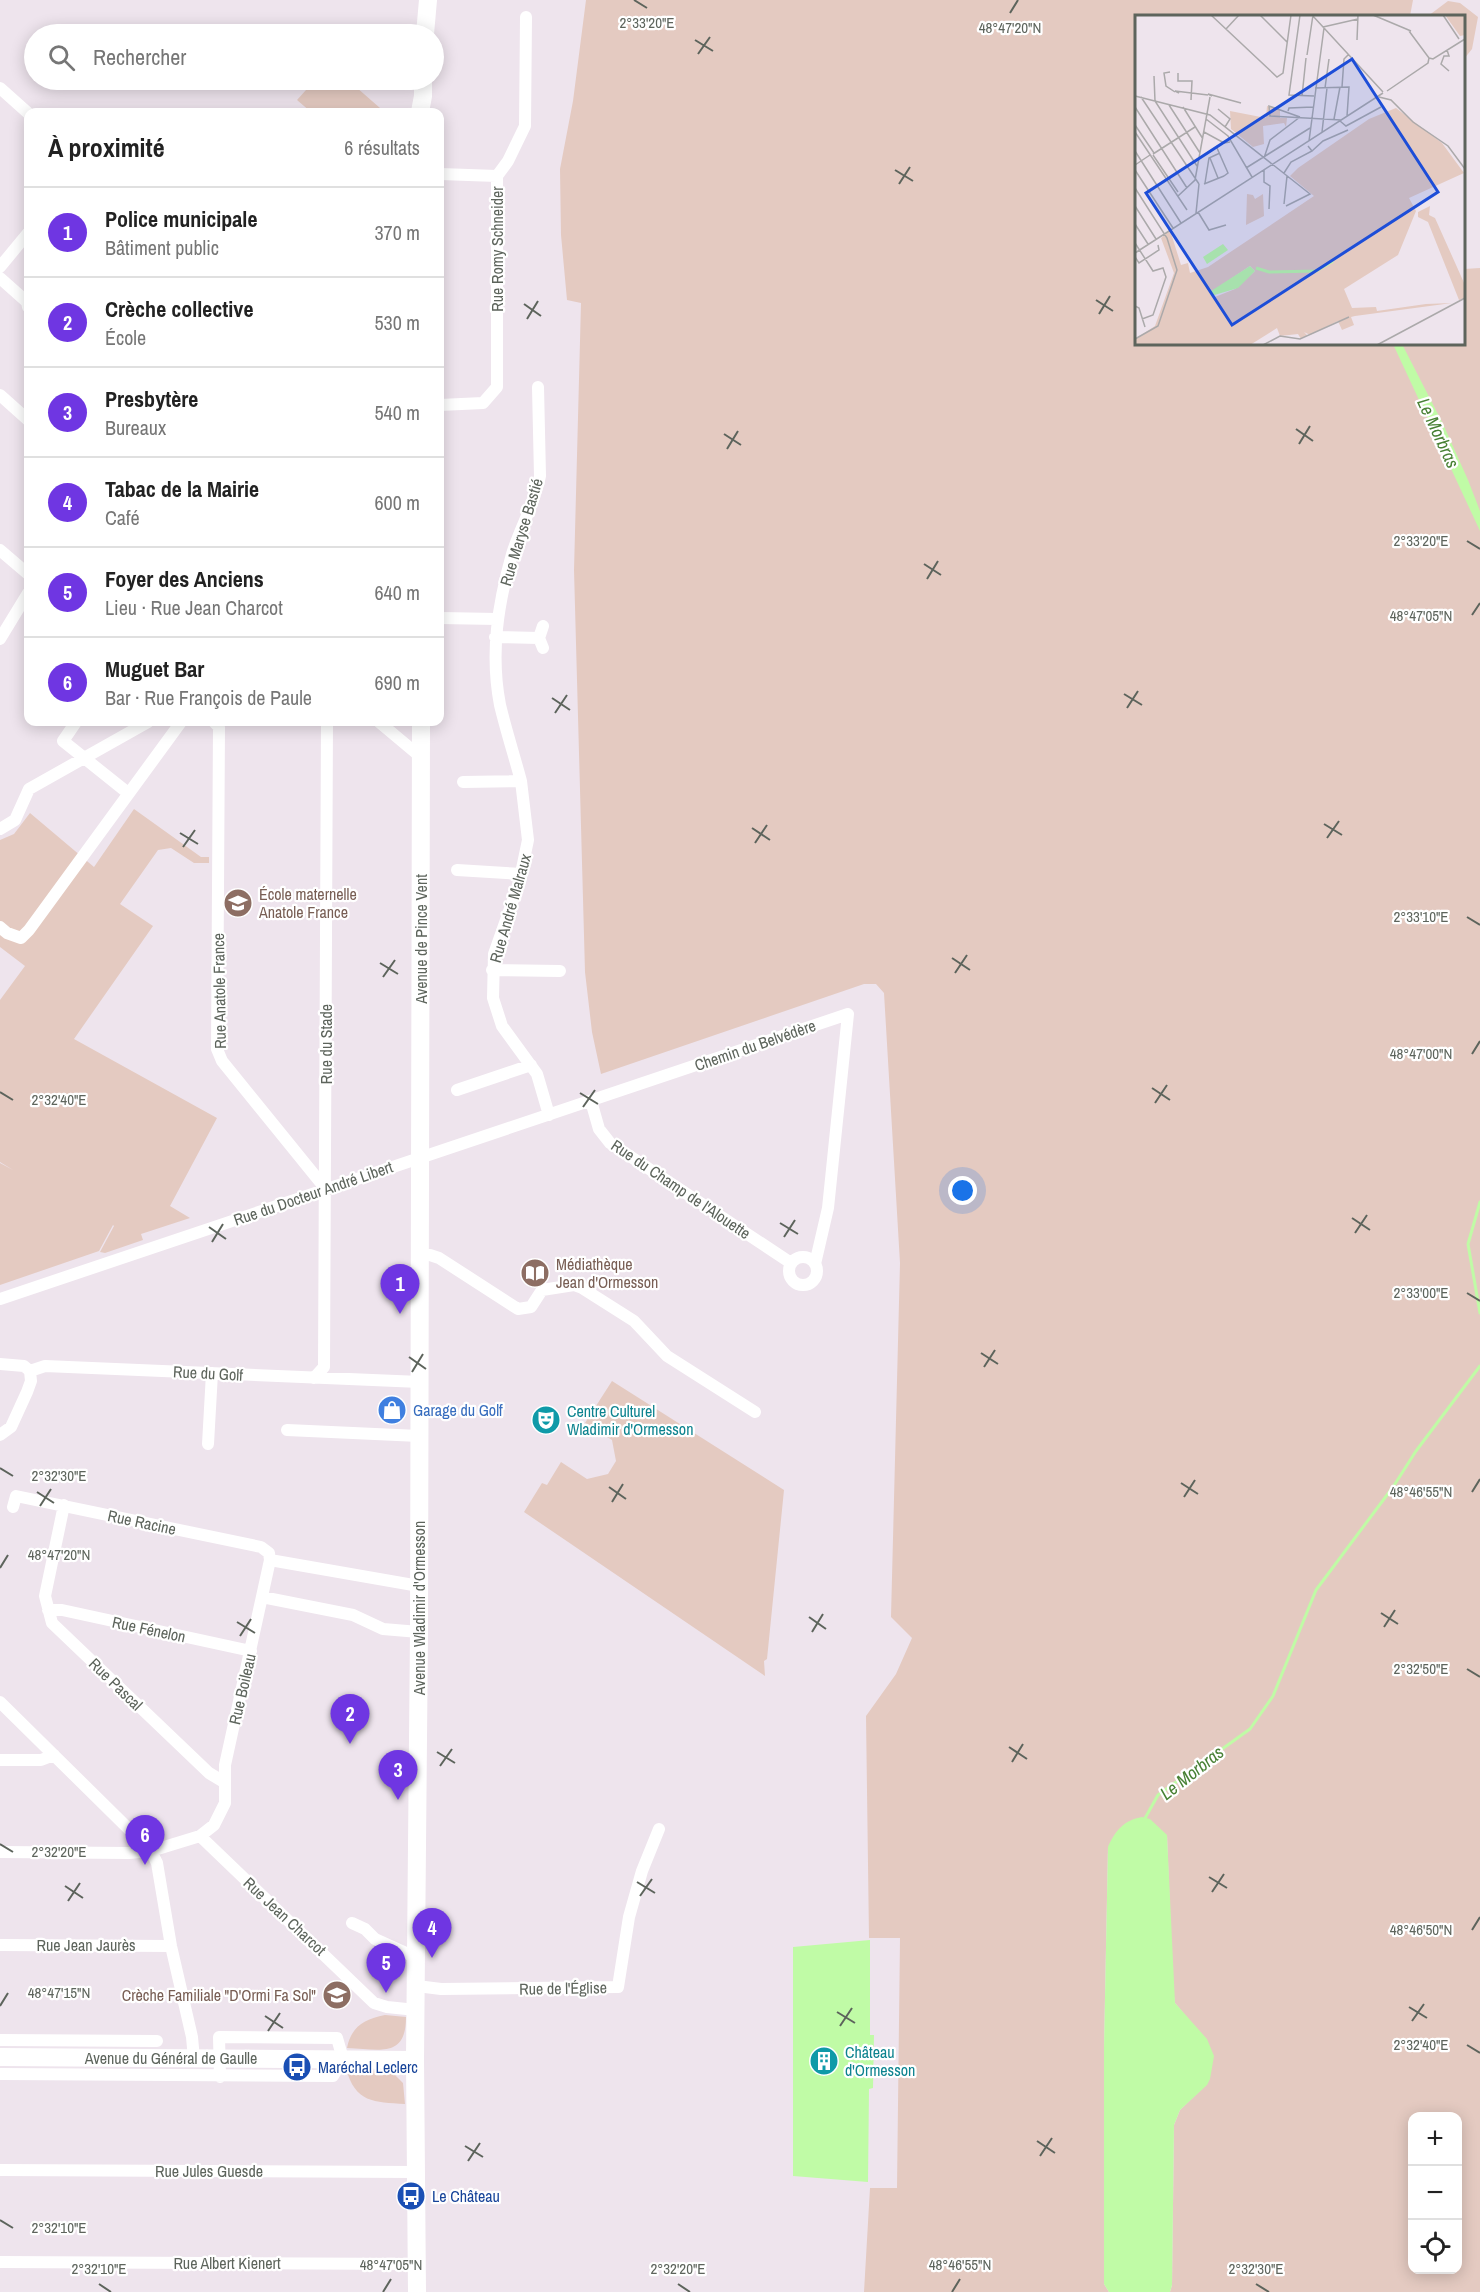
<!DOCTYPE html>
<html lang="fr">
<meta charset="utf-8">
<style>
:root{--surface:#fff;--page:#f6f6f6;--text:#222;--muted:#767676;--line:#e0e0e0;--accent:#6f36e2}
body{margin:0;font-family:"Archivo Narrow",sans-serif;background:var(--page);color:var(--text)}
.controls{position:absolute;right:18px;bottom:18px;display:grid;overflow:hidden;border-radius:12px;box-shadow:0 3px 15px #0003}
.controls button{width:54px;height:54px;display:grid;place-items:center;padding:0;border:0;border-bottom:2px solid var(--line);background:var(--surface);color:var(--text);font:30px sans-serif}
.you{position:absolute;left:963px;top:1191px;width:21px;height:21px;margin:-15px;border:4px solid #fff;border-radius:50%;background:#1a73e8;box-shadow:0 0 0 9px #1a73e833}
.badge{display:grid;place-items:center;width:39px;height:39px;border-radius:50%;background:var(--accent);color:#fff;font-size:20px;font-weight:700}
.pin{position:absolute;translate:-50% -50px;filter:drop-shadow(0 2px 3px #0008)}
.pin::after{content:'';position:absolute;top:32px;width:21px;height:18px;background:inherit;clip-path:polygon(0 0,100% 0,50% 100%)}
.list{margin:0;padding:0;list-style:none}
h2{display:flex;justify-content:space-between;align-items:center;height:78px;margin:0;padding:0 24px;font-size:26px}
h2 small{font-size:20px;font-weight:400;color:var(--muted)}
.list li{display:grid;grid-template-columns:39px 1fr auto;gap:18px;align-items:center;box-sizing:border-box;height:90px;padding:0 24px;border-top:2px solid var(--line)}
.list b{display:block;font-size:22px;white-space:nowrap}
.list p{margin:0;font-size:20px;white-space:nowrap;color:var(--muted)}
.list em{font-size:20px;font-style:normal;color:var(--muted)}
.icon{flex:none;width:33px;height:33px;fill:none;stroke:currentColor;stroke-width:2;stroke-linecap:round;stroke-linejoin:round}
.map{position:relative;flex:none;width:1480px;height:2292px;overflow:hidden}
.search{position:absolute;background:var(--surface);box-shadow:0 3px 15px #0003;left:24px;top:24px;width:420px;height:66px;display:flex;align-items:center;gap:15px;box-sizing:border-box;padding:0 21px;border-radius:33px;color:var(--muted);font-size:22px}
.panel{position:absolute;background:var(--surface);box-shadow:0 3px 15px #0003;left:24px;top:108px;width:420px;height:618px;border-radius:12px}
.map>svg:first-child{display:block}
.green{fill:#e4cac1;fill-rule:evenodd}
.water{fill:#c0fba6}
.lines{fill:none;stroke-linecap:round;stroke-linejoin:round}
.stream{stroke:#c0fba6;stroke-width:3}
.street{stroke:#fff;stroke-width:12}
.secondary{stroke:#fff;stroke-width:18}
.ticks{fill:none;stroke:#5d645c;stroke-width:2}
.labels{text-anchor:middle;stroke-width:4.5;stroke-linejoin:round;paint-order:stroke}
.street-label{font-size:16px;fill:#5d645c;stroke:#fff}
.education-label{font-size:16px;fill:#785e54;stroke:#fff;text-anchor:start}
.shop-label{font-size:16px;fill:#366cbe;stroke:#fff;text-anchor:start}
.culture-label{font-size:16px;fill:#0d838f;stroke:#fff;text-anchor:start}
.transit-label{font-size:16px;fill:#164399;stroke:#fff;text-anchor:start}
.water-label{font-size:18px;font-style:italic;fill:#488135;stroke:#fff}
.inset-river{fill:none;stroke:#c0fba6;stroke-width:3}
.inset-road{fill:none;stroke:#aba9aa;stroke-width:1.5}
.view{fill:#1d4ed8;fill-opacity:0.15;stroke:#1d4ed8;stroke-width:3}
.inset-edge{fill:none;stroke:#5d645c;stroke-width:3}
.ticks-label{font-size:15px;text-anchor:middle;fill:#5d645c;stroke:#fff;stroke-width:4.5;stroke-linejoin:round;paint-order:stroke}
</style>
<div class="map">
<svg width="1480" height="2292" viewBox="0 0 1480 2292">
<rect width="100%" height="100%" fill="#eee4ed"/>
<path class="green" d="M586,0H1413L1410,16H1136V344H1464V269L1480,268V2292H1170L1172,2285L1174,2125L1180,2110L1206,2085L1191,2022L1175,2003L1173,1990L1167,1835L1108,1847L1104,2048V2284L1109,2292H864L870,2188H897L900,1938H869L866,1716L896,1674L912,1638L891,1617L900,1263L884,993L876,984H864L601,1074L592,1032L585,972L574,570L581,303L567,300L561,235L560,169L573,101ZM1412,2116H1458V2270H1412Z
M1448,1L1460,3L1478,17L1472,49L1464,59V16H1428Z
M315,80H348L380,108L376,112H311L297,100Z
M134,809L201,857H209V863H194L171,848L158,850L120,904L153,926L74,1039L217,1118L170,1206L190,1218L141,1234L143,1240L105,1253L100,1252L114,1226L113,1225L99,1251L0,1285V1163L13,1170L0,1162V1000L25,966L0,947V840L14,834L30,813L94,867Z
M612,1381L784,1490L767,1659L764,1661L765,1676L524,1512L542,1483L547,1485L561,1462L587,1479L608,1474L616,1461L612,1440L585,1423Z
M385,2015L406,2017C406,2059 379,2049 347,2048C351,2027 364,2019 385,2015Z
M346,2068L392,2072L403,2083L405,2104C374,2102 355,2103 346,2068Z"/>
<path class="water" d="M1393,344H1402L1443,424L1468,480L1480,511V531Z
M1142,1817L1150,1819L1167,1835L1175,2003L1207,2039L1214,2056L1210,2079L1207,2085L1180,2110L1174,2125L1172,2285L1170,2292H1109L1104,2284V2048L1108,1847C1115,1831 1124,1820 1142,1817Z
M870,1940V2035H874L873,2088L869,2089L868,2182L793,2176V1947Z"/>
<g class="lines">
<path class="stream" d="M1480,1202L1468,1244L1480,1313
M1144,1820L1158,1795L1250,1729L1273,1696L1316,1590L1393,1487L1416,1451L1480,1366"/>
<path class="street" d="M0,88L28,113
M440,174L497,176
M0,267L28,233
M0,278L27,302L28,307
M0,395L28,420
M440,405L483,403L497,387V176L508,161L525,126L526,17
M0,550L28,574
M440,618L497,619
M495,637L539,638
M0,639L28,593
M543,648L539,638L543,626
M76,722L63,741L128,793
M214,722L219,727L217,1049L222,1061L325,1188
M379,722L416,753H421
M521,781C514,755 506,730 500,705C490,653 498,604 512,554C520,528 535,503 540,476L538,387
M463,782L521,781L528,840L519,883L494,954L493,998L502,1026L537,1074L549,1115
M0,829L15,820L29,789L148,722
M457,870L522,874
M0,927L7,933L21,938L29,930L181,722
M492,970L560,971
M457,1090L531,1065
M591,1101L599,1129L610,1143L791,1263
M420,1255H430L439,1258L518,1309L531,1307L542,1290L574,1285L582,1288L634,1321L667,1356L755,1412
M789 1271a14 14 0 1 1 28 0a14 14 0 1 1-28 0Z
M0,1299L848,1014L828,1208L815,1264
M0,1364L24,1366L30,1371L45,1366L420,1382
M314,1378L324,1367L327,722
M287,1430L419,1436
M0,1435L11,1427L27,1392L31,1381L30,1371
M208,1444L212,1373
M64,1505L45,1596L52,1623L209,1773L224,1782
M270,1560L419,1586
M262,1597L353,1615L383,1629L419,1632
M48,1610H62L251,1651
M0,1702L151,1851L157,1863L171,1946L192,2037L194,2059
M0,1760H41L54,1755
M200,1836L374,2003L387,2007L416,2010
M0,1852L129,1853L151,1851L200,1836L214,1825L225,1803V1765L270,1560L269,1553L261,1547L16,1496L13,1507
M352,1923L365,1929L375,1939L417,1958
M0,1945L171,1946
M417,1986L441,1989L618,1987L629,1917L642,1871L659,1829
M0,2040L157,2041
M0,2074L333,2076L343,2059L337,2038L219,2037L220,2077
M0,2170L417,2172
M0,2262L418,2264"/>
<path class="secondary" d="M425,34L428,0
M420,112L423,96V80
M0,2057L415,2060
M417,2292L415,2060L419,1632L421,722"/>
</g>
<path class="ticks" d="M634,0L647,8M1010,13L1018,0M695,40L713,51M698,54L710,37M895,170L913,181M899,184L910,167M1096,300L1113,311M524,304L541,316M1099,314L1110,296M527,319L538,301M1296,429L1313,441M724,434L741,445M1299,444L1310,426M727,449L738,431M1467,541L1480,549M924,564L941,575M927,579L938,561M1472,615L1480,603M1124,694L1142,705M552,698L570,710M1127,708L1138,691M555,713L567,695M1324,824L1342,835M752,828L770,840M180,833L198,844M1327,838L1339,821M755,843L767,825M183,847L195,830M1467,917L1480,925M952,958L970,970M380,963L398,974M955,973L967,955M383,977L395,960M1472,1054L1480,1041M1152,1088L1170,1100M0,1092L13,1100M580,1093L598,1104M1155,1103L1167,1085M583,1107L595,1090M1352,1218L1370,1230M780,1223L798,1234M209,1227L226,1239M1355,1233L1367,1215M784,1237L795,1220M212,1242L223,1224M1467,1293L1480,1301M981,1353L998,1364M409,1357L426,1369M984,1367L995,1350M412,1372L423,1354M0,1468L13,1476M1181,1483L1198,1494M609,1487L626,1499M37,1492L54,1503M1472,1492L1480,1479M1184,1497L1195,1480M612,1502L623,1484M40,1506L51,1489M0,1568L8,1555M1381,1613L1398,1624M809,1617L826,1629M237,1622L255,1633M1384,1627L1395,1610M812,1632L823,1614M240,1636L251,1619M1467,1669L1480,1677M1009,1747L1027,1759M437,1752L455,1763M1012,1762L1023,1744M440,1766L452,1749M0,1844L13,1852M1209,1877L1227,1888M637,1882L655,1893M65,1886L83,1898M1212,1892L1224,1874M640,1896L652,1879M68,1901L80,1883M1472,1930L1480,1917M0,2006L8,1993M1409,2007L1427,2018M837,2012L855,2023M265,2016L283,2028M1412,2021L1424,2004M840,2026L852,2008M268,2031L280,2013M1467,2045L1480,2053M1037,2141L1055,2153M465,2146L483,2157M1040,2156L1052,2138M468,2161L480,2143M0,2220L13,2228M99,2284L111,2292M678,2284L690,2292M1256,2284L1269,2292M383,2292L391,2279M952,2292L960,2279"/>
<defs>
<g id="school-disc" transform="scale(1.5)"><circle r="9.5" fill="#8d6e63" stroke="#fff"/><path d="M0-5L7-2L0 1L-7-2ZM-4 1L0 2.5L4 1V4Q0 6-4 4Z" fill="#fff"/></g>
<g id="library-disc" transform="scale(1.5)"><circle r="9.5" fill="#8d6e63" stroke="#fff"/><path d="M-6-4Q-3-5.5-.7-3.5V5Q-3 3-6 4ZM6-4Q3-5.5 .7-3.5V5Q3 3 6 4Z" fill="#fff"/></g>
<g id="shop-disc" transform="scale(1.5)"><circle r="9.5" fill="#3f7fe0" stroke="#fff"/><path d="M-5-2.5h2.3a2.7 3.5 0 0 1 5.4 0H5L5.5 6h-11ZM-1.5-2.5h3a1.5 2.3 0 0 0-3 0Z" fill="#fff"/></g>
<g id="theatre-disc" transform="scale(1.5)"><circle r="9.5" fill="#0f9aa8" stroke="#fff"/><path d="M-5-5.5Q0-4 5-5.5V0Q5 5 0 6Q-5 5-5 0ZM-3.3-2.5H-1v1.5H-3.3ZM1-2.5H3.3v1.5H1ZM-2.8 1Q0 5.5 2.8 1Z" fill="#fff"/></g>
<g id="building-disc" transform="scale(1.5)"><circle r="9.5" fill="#0f9aa8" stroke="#fff"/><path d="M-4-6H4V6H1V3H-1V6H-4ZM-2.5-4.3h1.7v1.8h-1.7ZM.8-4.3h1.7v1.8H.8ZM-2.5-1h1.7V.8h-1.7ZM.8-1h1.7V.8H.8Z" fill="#fff"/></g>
<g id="bus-disc" transform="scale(1.5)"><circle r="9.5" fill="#1a4fb4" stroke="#fff"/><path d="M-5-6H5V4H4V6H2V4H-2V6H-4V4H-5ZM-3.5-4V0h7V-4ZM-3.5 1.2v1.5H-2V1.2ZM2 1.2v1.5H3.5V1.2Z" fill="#fff"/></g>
</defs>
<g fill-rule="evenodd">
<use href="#school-disc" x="238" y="903"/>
<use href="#library-disc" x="535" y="1273"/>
<use href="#shop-disc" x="392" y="1410"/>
<use href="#theatre-disc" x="546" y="1420"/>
<use href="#school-disc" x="337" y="1995"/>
<use href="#building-disc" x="824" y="2061"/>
<use href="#bus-disc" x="297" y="2067"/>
<use href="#bus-disc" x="411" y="2196"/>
</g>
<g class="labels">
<g class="street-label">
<text transform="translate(497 249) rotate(-90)" y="6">Rue Romy Schneider</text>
<text transform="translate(521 532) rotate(-73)" y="6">Rue Maryse Bastié</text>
<text transform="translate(510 908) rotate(-74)" y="6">Rue André Malraux</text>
<text transform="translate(421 939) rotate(-90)" y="6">Avenue de Pince Vent</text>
<text transform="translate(219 991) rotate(-91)" y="6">Rue Anatole France</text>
<text transform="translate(326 1044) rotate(-90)" y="6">Rue du Stade</text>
<text transform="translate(755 1045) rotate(-19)" y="6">Chemin du Belvédère</text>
<text transform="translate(681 1189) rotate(34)" y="6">Rue du Champ de l'Alouette</text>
<text transform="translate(313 1193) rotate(-19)" y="6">Rue du Docteur André Libert</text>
<text transform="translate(208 1373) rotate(3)" y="6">Rue du Golf</text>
<text transform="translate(142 1522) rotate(12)" y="6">Rue Racine</text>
<text transform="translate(419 1608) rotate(-90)" y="6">Avenue Wladimir d'Ormesson</text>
<text transform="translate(149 1629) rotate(12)" y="6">Rue Fénelon</text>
<text transform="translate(116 1684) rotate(44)" y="6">Rue Pascal</text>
<text transform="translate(242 1689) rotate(-77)" y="6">Rue Boileau</text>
<text transform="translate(285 1916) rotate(43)" y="6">Rue Jean Charcot</text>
<text x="86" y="1951">Rue Jean Jaurès</text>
<text transform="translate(563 1988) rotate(-1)" y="6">Rue de l'Église</text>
<text x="171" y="2064">Avenue du Général de Gaulle</text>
<text x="209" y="2177">Rue Jules Guesde</text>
<text x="227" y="2269">Rue Albert Kienert</text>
</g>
<g class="education-label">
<text x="259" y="900">École maternelle<tspan x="259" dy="18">Anatole France</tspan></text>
<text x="556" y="1270">Médiathèque<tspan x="556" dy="18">Jean d'Ormesson</tspan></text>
<text x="316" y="2001" text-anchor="end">Crèche Familiale "D'Ormi Fa Sol"</text>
</g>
<g class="shop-label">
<text x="413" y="1416">Garage du Golf</text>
</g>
<g class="culture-label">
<text x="567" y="1417">Centre Culturel<tspan x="567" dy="18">Wladimir d'Ormesson</tspan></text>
<text x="845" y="2058">Château<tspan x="845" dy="18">d'Ormesson</tspan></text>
</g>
<g class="transit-label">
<text x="318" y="2073">Maréchal Leclerc</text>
<text x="432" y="2202">Le Château</text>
</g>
<g class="water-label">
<text transform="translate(1438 433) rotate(65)" y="6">Le Morbras</text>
<text transform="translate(1192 1773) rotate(-38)" y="6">Le Morbras</text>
</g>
</g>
<g transform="translate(1135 15)">
<rect width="330" height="330" fill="#eee4ed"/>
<path d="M310,0H330V20L325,21ZM132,91L145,94V103H152L151,112L149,108L128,111L129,129L118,132L96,114L95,96L131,103ZM261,93L307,128L329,158L274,183L281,196L263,240L209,274L217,293L241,292L242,296L291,289L317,288L220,301L216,302L219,310L207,315L203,306L175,320L169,317L172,320L166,324L163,319L145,321L142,313L115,330H0V324L20,311L39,258L26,223L35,215L46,250L53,248L55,258L73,252L179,181L155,161L163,153L234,104ZM115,251L120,256L100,274L80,282L76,277ZM112,179L118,180L120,184L128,179L129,201L111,210ZM295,191L294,200L300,203L330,270V283L324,285L293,207L283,202V197Z" fill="#e4cac1" fill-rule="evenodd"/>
<path d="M88,229L93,235L72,249L68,242ZM115,251L120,256L103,273L76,281V276Z" fill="#c0fba6"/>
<path class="inset-river" d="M121,253L134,257L181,256L198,246"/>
<path class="inset-road" d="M76,0L142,62L148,58L156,0M125,0L152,27M165,0L154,80L179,81M177,0L248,77M238,0L276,16M308,0L324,24M188,12L223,4M91,14L104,0M274,16L294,43M222,25L223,0M312,35L314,41H309L306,49L314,56M172,40L178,0M35,57L29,58L31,71L40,77M43,58V66H57L56,85M19,61L20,86L62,151M207,72L209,44L214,39M180,73L214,72L212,101M190,73L194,44M252,76L293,48L294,43L298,44L330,24M44,78L40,76L73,80M0,81L75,100L175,179L151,191M77,81L73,79L106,88M167,81L171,43M6,82L64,169M244,82L256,85L278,107L313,131L330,154M34,90L65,138M0,92L52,173M48,92L68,124M83,94L95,104L90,112M153,96L154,93L178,92M165,102L134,91L135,101L206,105M71,104L93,121L117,162M199,104L205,72M205,106L211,111L246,92M0,110L19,138M0,117L52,195M69,117L89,128L95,127M187,117L192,73M174,126L189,13M82,133L93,158L89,161M0,136L46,208M177,136L188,126L213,115M18,139L60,112M18,140L43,177M75,143L83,163M129,143L135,125L165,102M0,150L15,140M111,153L175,113M0,155L38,213M129,155V167L135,171L134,194M149,158L156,147L177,136L173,131M70,168L74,143L85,138M69,169L89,161M0,173L32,223L42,255L23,311L0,324M43,181L60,165L75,82M149,189L152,161M0,191L21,224M63,197L74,215L91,210M61,198L64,169M0,209L13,229M0,228L18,256L28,253L31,262L18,300L7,304M0,238L248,78M0,242L4,248L24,235L23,230M0,291L4,293L10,312M128,330L145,321L165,324L214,302M242,330L330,283"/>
<path class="view" d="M217,44L303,177L97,310L11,178Z"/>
<rect width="330" height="330" class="inset-edge"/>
</g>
<g class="ticks-label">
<text x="647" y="28">2°33'20"E</text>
<text x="1010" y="33">48°47'20"N</text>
<text x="1421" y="546">2°33'20"E</text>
<text x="1421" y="621">48°47'05"N</text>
<text x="1421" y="922">2°33'10"E</text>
<text x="1421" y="1059">48°47'00"N</text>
<text x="59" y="1105">2°32'40"E</text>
<text x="1421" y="1298">2°33'00"E</text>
<text x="59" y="1481">2°32'30"E</text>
<text x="1421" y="1497">48°46'55"N</text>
<text x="59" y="1560">48°47'20"N</text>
<text x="1421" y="1674">2°32'50"E</text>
<text x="59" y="1857">2°32'20"E</text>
<text x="1421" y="1935">48°46'50"N</text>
<text x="59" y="1998">48°47'15"N</text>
<text x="1421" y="2050">2°32'40"E</text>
<text x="59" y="2233">2°32'10"E</text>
<text x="391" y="2270">48°47'05"N</text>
<text x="960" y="2270">48°46'55"N</text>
<text x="99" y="2274">2°32'10"E</text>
<text x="678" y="2274">2°32'20"E</text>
<text x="1256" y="2274">2°32'30"E</text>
</g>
</svg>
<div class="controls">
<button>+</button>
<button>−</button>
<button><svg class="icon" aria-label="locate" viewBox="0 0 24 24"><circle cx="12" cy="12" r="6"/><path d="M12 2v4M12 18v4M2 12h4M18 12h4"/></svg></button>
</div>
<div class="you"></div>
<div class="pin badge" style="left:400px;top:1314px">1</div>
<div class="pin badge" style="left:350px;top:1744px">2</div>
<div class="pin badge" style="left:398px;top:1800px">3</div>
<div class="pin badge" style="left:432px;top:1958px">4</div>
<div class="pin badge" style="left:386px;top:1993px">5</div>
<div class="pin badge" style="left:145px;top:1865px">6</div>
<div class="search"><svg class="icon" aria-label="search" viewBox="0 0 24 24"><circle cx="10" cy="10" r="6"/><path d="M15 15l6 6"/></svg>Rechercher</div>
<section class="panel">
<h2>À proximité<small>6 résultats</small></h2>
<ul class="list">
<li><span class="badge">1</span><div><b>Police municipale</b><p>Bâtiment public</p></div><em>370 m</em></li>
<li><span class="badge">2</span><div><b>Crèche collective</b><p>École</p></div><em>530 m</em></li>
<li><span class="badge">3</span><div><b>Presbytère</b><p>Bureaux</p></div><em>540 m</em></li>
<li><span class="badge">4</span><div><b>Tabac de la Mairie</b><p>Café</p></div><em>600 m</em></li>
<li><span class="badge">5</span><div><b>Foyer des Anciens</b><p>Lieu · Rue Jean Charcot</p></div><em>640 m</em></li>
<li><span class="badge">6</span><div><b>Muguet Bar</b><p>Bar · Rue François de Paule</p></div><em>690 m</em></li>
</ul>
</section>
</div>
